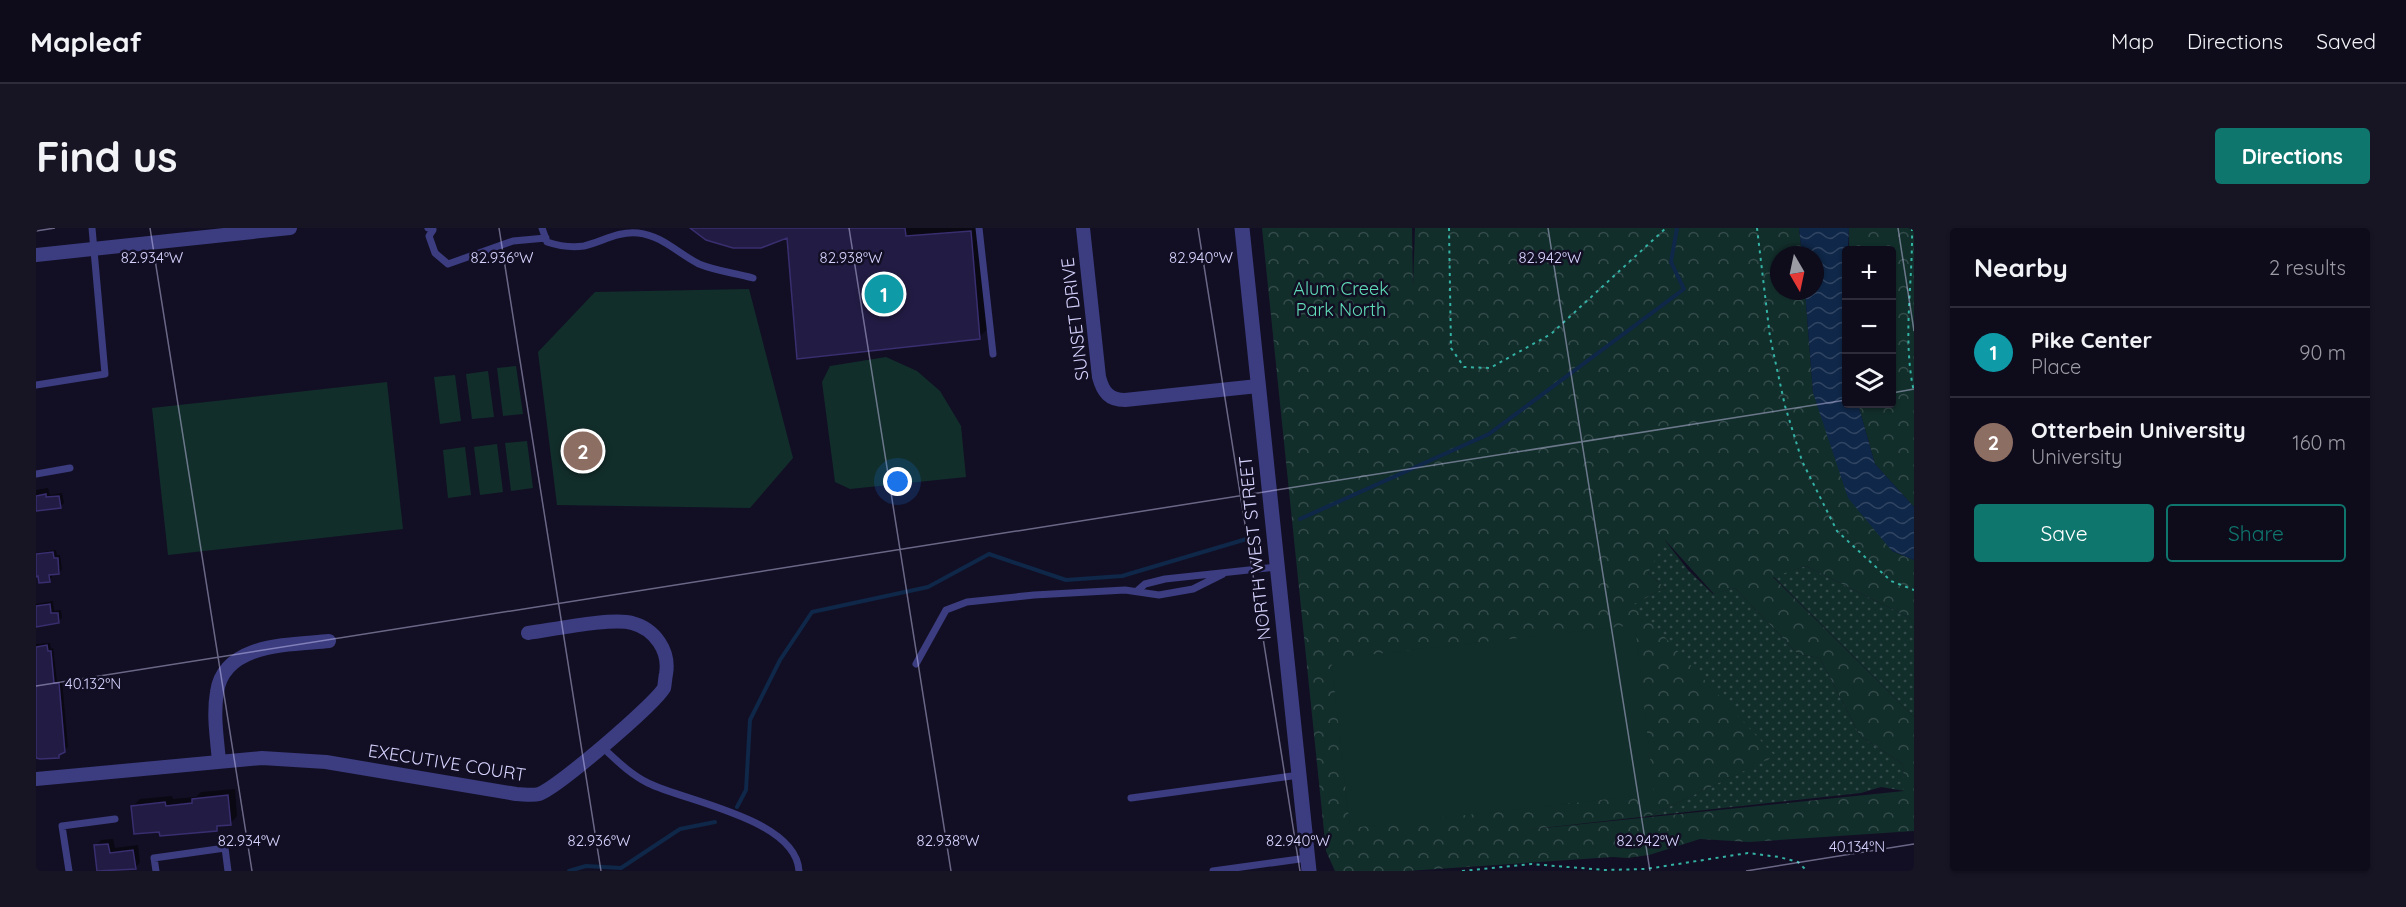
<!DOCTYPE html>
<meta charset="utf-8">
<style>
:root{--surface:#0e0b1b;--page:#171424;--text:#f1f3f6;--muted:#9b9ba3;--line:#2e2b3a;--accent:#0f766e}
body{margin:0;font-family:Quicksand,sans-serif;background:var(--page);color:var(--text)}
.controls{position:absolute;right:18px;top:18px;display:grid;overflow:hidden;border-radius:6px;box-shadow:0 2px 4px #0004}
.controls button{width:54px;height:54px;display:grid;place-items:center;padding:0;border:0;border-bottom:2px solid var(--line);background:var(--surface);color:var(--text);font:30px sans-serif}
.compass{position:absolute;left:1734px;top:18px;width:54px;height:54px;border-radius:50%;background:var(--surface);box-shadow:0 2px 4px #0004;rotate:171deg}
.you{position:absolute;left:862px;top:254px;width:21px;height:21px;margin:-15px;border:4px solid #fff;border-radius:50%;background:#1a73e8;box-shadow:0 0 0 9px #1a73e833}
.badge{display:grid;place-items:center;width:39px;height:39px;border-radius:50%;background:var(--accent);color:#fff;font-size:20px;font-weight:700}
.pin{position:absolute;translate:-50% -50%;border:3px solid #fff;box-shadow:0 2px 6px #0006}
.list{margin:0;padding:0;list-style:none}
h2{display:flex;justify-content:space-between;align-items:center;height:78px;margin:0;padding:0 24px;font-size:26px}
h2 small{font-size:20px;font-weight:400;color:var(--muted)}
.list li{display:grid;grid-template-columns:39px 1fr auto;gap:18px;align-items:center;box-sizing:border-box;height:90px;padding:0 24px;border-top:2px solid var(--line)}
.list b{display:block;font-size:22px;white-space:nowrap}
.list p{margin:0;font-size:20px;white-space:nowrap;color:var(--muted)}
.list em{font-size:20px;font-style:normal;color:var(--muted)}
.actions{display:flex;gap:12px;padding:18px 24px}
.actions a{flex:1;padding:14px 0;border:2px solid var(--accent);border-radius:6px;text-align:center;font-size:21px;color:var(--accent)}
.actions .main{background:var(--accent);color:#fff}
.icon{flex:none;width:33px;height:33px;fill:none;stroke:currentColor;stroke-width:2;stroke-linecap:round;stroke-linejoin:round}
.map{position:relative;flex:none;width:1878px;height:643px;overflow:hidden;border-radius:6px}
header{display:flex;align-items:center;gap:36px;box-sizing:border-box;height:84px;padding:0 30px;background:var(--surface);border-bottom:2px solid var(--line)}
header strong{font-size:28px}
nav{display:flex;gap:33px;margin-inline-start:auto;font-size:21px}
.intro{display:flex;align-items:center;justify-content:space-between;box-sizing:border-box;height:144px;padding:0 36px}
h1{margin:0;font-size:42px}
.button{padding:15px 27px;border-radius:6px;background:var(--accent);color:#fff;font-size:21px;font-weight:700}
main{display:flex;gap:36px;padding:0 36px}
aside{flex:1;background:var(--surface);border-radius:6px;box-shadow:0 2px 4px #0004}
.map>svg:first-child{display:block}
.grass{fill:url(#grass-dots)}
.forest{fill:url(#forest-crowns);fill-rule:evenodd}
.garden{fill:#122e2b}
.water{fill:url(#water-waves)}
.shadow{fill:#0007}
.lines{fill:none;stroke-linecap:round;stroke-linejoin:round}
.stream{stroke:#0f2748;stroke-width:4}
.building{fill:#221c44;stroke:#392e6f;stroke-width:1.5}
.path{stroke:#33b2a5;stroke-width:2;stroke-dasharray:3 4.5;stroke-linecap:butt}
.service{stroke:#3c3c81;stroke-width:7}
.minor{stroke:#3c3c81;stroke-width:14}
.tertiary{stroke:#3c3c81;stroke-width:15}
.ticks{fill:none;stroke:#d6d3fe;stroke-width:1.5;stroke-opacity:0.45}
.labels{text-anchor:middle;stroke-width:5;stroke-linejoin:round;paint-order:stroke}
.park-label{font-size:18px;fill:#61dcb8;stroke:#120f24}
.street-label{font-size:18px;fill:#d6d3fe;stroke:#120f24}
.ticks-label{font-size:15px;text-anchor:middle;fill:#d6d3fe;stroke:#120f24;stroke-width:5;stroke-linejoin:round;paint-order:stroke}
</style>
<header>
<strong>Mapleaf</strong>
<nav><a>Map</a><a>Directions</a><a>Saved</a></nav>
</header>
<div class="intro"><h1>Find us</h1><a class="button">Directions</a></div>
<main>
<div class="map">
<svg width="1878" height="643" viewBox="0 0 1878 643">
<defs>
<pattern id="grass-dots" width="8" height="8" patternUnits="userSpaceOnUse" patternTransform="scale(1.5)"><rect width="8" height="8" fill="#122e2b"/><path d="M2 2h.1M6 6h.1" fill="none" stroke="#344b4b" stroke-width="1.8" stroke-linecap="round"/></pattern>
<pattern id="forest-crowns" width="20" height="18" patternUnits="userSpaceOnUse" patternTransform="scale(1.5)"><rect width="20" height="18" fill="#122e2b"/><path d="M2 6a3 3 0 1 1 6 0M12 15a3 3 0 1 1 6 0" fill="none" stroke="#344b4b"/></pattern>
<pattern id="water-waves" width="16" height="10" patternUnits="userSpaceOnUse" patternTransform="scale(1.5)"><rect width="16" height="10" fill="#0f2748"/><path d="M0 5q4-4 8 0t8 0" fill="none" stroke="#314563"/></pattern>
</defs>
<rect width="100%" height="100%" fill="#120f24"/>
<path class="grass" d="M1628,311L1652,342L1677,366L1699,360L1762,426L1784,430L1824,508L1867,536L1869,563L1845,559L1825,565L1614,588L1738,528L1597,376L1629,360L1612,345Z
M1770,338L1878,392V489L1737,348Z"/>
<path class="forest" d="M1226,0H1376L1377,59L1379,0H1763L1766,27H1743V63H1769L1777,165L1856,323L1878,332V392L1770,338L1737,349L1878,489V603L1713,614L1664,611L1613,627L1591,630L1577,629L1371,643H1299L1290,623ZM1629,312L1678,366L1699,360L1762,426L1784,430L1824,508L1867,536L1868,563L1488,602L1614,588L1739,528L1598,376L1629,360L1612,345Z
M1813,0H1878V279L1839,236L1822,176H1856V22H1813Z"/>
<path class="garden" d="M713,61L757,230L714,280L521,277L502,124L559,64Z
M850,129L881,143L904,163L925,198L930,249L814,261L799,254L786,154L794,138Z
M480,138L487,186L467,188L461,140Z
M452,143L458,189L436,191L430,146Z
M419,147L425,193L404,196L398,149Z
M351,154L367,301L132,327L116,180Z
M491,213L497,260L475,263L469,215Z
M461,216L467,264L444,267L438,219Z
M429,219L435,267L412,270L407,222Z
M1599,397L1618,566L1314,600L1295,431Z"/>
<path class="water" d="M1763,0H1813L1807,126L1810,138V176H1822L1839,236L1878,279V332L1856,323L1812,270L1777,165L1769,63H1779V27H1766Z"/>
<path class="shadow" d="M656,0H945L954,99L943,109L752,7Z
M12,260L14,267L26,265L28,275L24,279L0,281V262Z
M20,322L21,327H24L26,341L23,345H16V349L13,352L0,347V325Z
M17,373L18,383L25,382L26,390L22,393L0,397V376Z
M14,415L15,421L17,420L21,453L26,452L32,519L22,528L0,522V416Z
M199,561L201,588L194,596H185L180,601L125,602L97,578L104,571L136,568L137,571L160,569L165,564Z
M77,611L79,620L102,617L104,634L99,640L63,643L60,618L65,612Z"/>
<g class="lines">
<path class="stream" d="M1264,291L1453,206L1648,61L1635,34L1641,0
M701,579L710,562L714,492L744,432L776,384L892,359L953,326L1030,352L1086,348L1214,310
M533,643L550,638L585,640L644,601L679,594"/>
</g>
<path class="building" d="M654,0H869L870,8L935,3L944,111L761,131L751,10L725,20H697L670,12Z
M10,266V269L23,268L25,280L0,283V268Z
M17,324L18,330H22L23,346L13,347L14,354L3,355L2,348L0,349V326Z
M14,376L15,385H22L23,395L0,399V378Z
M11,417L12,423H15L18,455H23L29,524L23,527V530L4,531L0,530V419Z
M192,567L195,597L181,598V603L124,608L123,604L98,606L95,578L129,574L130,578L156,575V571Z
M72,616L74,625L97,622L100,641L61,643L58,617Z"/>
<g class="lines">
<path class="path" d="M1413,0L1415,120L1428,139L1454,140L1515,106L1630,0
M1721,0L1734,109L1749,178L1766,233L1801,303L1855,353L1878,362
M1876,0C1877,55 1866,110 1878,164
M1426,643L1495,636L1569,642L1610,641L1712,625L1743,629L1762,634L1771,643"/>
<path class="service" d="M392,0L397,2L393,8L399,25L412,36L477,13L510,10
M506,0L511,14C523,18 535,20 548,18C566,14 581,3 602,5C627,8 641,25 663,36C680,43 699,45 717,50
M943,0L957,126
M0,157L69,146L56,0
M0,246L34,240
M1101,363L1109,356L1129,351L1241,339
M880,436L910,382L931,374L998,367L1089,362L1123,367L1157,361L1187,346
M565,518C580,532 594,546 612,555C651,574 760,591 763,643
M1095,570L1263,547
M33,643L26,598L79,591
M120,643L118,630L189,620L192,643
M1177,643L1271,630"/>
<path class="minor" d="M1047,0L1063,149C1067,164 1073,172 1089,172L1222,158
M0,27L254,0
M183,533C181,510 177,487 181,464C188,414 256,417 293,413
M0,551L226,530L290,534L480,566C487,566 496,568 503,566C521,560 618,477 628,460C629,456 629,450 630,446C634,423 619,401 596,395C577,389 515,402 492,405"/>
<path class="tertiary" d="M1206,0L1273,643"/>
</g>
<path class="ticks" d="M114,0L216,643M463,0L565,643M813,0L915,643M1162,0L1264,643M1512,0L1614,643M1862,0L1878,103M0,3L19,0M1856,165L1878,161M0,458L1810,172M1710,643L1878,616"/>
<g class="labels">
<g class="park-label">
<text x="1305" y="67">Alum Creek<tspan x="1305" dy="21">Park North</tspan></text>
</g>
<g class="street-label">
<text transform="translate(1039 91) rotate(-97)" y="6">SUNSET DRIVE</text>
<text transform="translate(1219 320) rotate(-96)" y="6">NORTH WEST STREET</text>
<text transform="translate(411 535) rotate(9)" y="6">EXECUTIVE COURT</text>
</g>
</g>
<g class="ticks-label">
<text x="116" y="35">82.934°W</text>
<text x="466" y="35">82.936°W</text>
<text x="815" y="35">82.938°W</text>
<text x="1165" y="35">82.940°W</text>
<text x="1514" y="35">82.942°W</text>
<text x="57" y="461">40.132°N</text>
<text x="213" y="618">82.934°W</text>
<text x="563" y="618">82.936°W</text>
<text x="912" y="618">82.938°W</text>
<text x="1262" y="618">82.940°W</text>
<text x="1612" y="618">82.942°W</text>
<text x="1821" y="624">40.134°N</text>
</g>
</svg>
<div class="controls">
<button>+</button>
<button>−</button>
<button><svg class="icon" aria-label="layers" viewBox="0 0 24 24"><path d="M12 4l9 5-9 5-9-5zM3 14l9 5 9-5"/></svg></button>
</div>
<svg class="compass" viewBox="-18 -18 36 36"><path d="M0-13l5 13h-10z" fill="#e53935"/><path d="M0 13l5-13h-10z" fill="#9b9ba3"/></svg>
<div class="you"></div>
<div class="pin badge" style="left:848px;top:66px;background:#0f9aa8">1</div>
<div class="pin badge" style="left:547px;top:223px;background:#8d6e63">2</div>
</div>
<aside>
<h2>Nearby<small>2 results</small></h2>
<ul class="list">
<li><span class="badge" style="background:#0f9aa8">1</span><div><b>Pike Center</b><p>Place</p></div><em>90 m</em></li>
<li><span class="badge" style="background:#8d6e63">2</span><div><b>Otterbein University</b><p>University</p></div><em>160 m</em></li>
</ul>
<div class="actions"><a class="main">Save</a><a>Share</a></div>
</aside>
</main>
